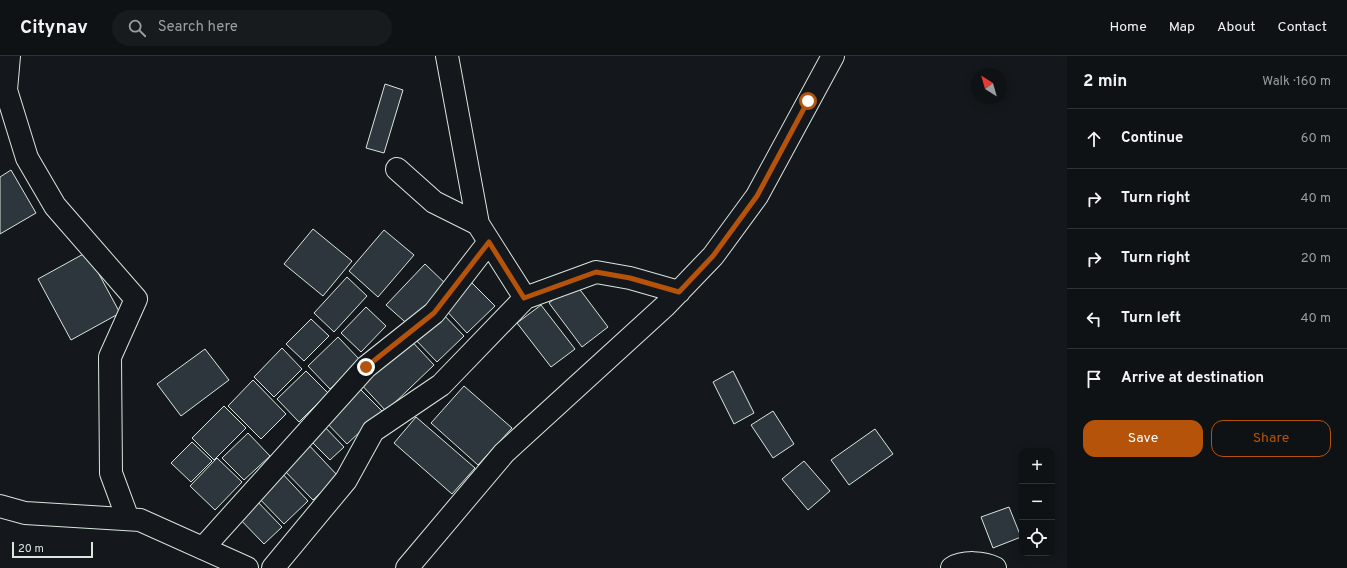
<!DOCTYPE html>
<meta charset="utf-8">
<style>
:root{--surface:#0f1215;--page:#181b1e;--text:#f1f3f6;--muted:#9b9ea0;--line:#2f3234;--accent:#b45309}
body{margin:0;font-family:Overpass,sans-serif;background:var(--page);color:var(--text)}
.controls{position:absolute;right:12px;bottom:12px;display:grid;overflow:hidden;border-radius:8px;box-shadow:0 2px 10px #0003}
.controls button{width:36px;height:36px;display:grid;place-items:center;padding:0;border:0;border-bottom:1px solid var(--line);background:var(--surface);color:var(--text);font:20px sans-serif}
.compass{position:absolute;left:971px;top:12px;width:36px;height:36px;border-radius:50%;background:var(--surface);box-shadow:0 2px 10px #0003;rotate:323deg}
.scale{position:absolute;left:12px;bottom:10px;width:81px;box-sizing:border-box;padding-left:4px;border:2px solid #d8e6dc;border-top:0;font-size:11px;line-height:14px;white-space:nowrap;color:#d8e6dc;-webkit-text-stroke:3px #14181c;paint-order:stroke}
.stop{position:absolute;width:12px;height:12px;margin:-9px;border:3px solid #b45309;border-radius:50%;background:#fff}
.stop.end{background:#b45309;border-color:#fff;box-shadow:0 1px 4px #0008}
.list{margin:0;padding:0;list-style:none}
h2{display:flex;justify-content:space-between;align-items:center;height:52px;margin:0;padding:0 16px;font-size:17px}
h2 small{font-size:13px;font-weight:400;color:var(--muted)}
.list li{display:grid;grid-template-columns:26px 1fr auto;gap:12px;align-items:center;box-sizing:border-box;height:60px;padding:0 16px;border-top:1px solid var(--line)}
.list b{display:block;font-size:15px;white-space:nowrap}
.list em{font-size:13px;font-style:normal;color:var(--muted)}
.actions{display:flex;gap:8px;padding:12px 16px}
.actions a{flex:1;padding:9px 0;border:1px solid var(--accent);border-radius:12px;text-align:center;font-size:14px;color:var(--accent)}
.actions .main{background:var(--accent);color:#fff}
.icon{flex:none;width:22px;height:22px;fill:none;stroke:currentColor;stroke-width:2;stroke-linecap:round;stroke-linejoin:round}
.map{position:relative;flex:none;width:1067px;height:512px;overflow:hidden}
header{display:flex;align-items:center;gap:24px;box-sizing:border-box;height:56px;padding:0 20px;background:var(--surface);border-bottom:1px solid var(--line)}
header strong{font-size:19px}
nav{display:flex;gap:22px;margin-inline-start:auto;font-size:14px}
.search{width:280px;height:36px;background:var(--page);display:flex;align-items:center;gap:10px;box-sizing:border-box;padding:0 14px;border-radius:22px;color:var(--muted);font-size:15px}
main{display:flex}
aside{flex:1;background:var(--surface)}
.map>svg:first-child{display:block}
.building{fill:#2c363c;stroke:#d8e6dc}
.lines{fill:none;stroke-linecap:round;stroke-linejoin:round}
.street-casing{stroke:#d8e6dc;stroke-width:24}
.primary-casing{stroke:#d8e6dc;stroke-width:24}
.street{stroke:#14181c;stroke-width:22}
.primary{stroke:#14181c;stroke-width:22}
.route{stroke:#b45309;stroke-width:5}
</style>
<header>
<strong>Citynav</strong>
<div class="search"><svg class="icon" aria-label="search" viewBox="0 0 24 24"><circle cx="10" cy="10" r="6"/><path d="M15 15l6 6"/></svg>Search here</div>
<nav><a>Home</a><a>Map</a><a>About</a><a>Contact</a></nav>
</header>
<main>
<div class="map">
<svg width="1067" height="512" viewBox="0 0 1067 512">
<rect width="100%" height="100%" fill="#14181c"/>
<path class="building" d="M385,28L403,34L384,97L366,92Z
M11,114L36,157L0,178V121Z
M313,173L352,205L323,240L284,208Z
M384,174L414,199L378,241L349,215Z
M87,196L120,257L71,284L38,223Z
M425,208L449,231L412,272L386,249Z
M347,221L367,240L334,276L314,257Z
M470,225L495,250L467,277L443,251Z
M575,227L608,271L582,291L549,247Z
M541,249L575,293L551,311L517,267Z
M366,251L386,270L361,296L341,277Z
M440,255L464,280L437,306L413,281Z
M311,263L329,280L304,305L286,288Z
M406,279L434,309L386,355L358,325Z
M338,281L360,304L330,333L308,310Z
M282,292L302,313L274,341L254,321Z
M205,293L229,324L181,360L157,328Z
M306,315L328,337L299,366L277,343Z
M733,315L754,357L734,368L713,326Z
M253,324L286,358L261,383L228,350Z
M357,330L382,355L347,388L323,363Z
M464,330L512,372L478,409L431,367Z
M224,350L246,372L214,404L192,382Z
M773,355L794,388L773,402L751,369Z
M416,361L475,412L452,438L394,387Z
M322,368L344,391L330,404L307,381Z
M875,373L893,398L849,429L831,404Z
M248,377L270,400L244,424L222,402Z
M305,385L338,420L313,444L279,409Z
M192,386L212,405L191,426L171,407Z
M217,402L242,426L215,454L190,430Z
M804,405L830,435L808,454L782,423Z
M279,414L308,445L284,468L254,437Z
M253,441L282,471L264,488L235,458Z
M1009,451L1021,481L993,492L981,461Z"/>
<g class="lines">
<g class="street-casing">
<path id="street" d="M9,0L6,34L27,102L55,150L136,243L110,301L111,417L128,463
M447,0L478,168L525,242L596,216L630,222L679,236
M397,113L434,146L478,168
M203,492L366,311L434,257L489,186
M273,512L346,424L373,375L441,329L525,242
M407,512L504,397L665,250L713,200L757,140L833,0
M952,512C963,505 984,506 995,512"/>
</g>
<g class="primary-casing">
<path id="primary" d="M0,450L25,457L140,464L247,512"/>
</g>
<use href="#street" class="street"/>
<use href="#primary" class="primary"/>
</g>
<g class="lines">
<path class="route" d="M366,311L434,257L489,186L524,242L596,216L630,222L679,236L713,200L757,140L808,45"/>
</g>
</svg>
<div class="controls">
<button>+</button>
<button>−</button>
<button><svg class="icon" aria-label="locate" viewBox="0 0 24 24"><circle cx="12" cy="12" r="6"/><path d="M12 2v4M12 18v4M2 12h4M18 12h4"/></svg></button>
</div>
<svg class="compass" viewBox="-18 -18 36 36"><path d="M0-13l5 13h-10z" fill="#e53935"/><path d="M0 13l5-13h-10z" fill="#9b9ea0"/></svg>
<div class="scale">20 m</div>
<div class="stop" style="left:808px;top:45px"></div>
<div class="stop end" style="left:366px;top:311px"></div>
</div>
<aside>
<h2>2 min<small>Walk · 160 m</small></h2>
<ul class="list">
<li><svg class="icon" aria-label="ahead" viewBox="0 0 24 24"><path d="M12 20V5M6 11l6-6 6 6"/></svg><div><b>Continue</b></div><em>60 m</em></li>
<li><svg class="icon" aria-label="right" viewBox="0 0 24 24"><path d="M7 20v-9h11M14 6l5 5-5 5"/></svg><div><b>Turn right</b></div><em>40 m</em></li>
<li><svg class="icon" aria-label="right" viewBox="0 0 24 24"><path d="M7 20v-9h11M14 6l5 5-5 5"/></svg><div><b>Turn right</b></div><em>20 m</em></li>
<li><svg class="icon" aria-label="left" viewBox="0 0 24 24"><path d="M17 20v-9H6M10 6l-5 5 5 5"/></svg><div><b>Turn left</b></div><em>40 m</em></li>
<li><svg class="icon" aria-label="arrive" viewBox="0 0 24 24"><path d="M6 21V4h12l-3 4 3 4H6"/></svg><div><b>Arrive at destination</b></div></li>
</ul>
<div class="actions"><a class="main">Save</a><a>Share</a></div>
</aside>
</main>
